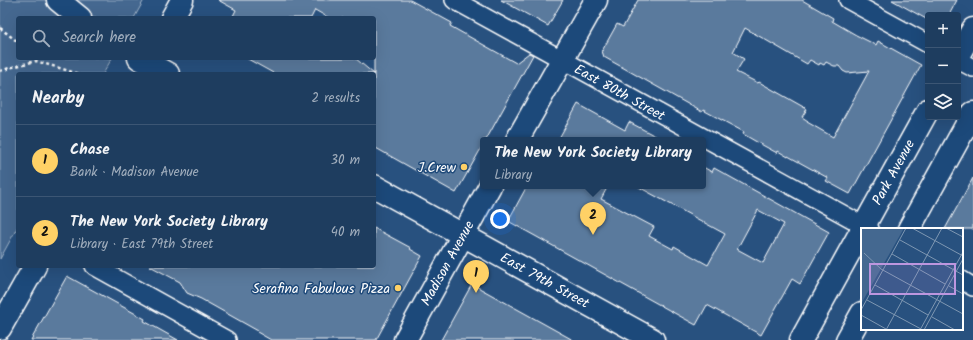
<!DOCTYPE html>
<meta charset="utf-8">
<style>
:root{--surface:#1e3d5f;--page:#264465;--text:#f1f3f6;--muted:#a1aebd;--line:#3c5674;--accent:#ffd166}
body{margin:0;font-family:Kalam,sans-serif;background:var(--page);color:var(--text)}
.controls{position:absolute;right:12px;top:12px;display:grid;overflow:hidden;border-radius:4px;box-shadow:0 4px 16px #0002}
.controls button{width:36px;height:36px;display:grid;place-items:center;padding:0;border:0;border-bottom:1px solid var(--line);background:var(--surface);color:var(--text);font:20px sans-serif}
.you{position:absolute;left:500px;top:219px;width:14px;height:14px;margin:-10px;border:3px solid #fff;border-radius:50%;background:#1a73e8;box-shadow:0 0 0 6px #1a73e833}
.badge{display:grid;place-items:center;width:26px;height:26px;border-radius:50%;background:var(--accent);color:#111;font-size:13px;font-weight:700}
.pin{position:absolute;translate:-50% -33px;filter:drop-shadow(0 1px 2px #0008)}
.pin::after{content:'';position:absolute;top:21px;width:14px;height:12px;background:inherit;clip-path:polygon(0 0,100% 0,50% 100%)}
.popup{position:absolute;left:480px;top:137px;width:226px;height:52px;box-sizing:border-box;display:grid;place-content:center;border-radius:4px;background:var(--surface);filter:drop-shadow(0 1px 3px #0005);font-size:13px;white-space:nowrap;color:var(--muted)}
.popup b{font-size:15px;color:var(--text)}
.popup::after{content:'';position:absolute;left:50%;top:100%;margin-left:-8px;border:8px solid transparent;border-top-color:var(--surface)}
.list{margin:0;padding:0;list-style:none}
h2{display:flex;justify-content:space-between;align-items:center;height:52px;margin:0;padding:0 16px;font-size:17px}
h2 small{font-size:13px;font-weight:400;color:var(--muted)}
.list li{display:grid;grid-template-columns:26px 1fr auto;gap:12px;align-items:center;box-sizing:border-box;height:72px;padding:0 16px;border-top:1px solid var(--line)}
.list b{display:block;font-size:15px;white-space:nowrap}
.list p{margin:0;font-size:13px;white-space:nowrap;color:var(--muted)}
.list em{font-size:13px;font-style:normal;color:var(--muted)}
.icon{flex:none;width:22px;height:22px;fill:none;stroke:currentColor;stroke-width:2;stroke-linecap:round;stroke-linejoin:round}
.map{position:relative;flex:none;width:973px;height:340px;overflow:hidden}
.search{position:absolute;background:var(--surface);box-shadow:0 4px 16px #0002;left:16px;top:16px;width:360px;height:44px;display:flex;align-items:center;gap:10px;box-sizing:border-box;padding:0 14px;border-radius:4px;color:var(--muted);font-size:15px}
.panel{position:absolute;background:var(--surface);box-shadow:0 4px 16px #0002;left:16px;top:72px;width:360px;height:196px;border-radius:4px}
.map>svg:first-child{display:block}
.green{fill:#446890;stroke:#a2b4c8}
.building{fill:#5a7a9d;stroke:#fff;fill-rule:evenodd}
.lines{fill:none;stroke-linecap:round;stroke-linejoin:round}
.minor-casing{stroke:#fff;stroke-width:20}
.major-casing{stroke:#fff;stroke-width:25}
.path{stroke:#fff;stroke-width:2.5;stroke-dasharray:3 3;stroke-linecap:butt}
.minor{stroke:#1f4a7a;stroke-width:17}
.major{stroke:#1f4a7a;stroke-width:22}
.poi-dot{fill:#ffd166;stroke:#1f4a7a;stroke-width:1.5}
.labels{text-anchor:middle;stroke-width:3;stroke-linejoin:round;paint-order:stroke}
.street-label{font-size:14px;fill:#fff;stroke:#1f4a7a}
.poi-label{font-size:14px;fill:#fff;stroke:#1f4a7a;text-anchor:end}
.inset-road{fill:none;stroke:#7e97b2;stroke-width:1}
.view{fill:#bd96df;fill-opacity:0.15;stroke:#bd96df;stroke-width:2}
.inset-edge{fill:none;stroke:#fff;stroke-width:2}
</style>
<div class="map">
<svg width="973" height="340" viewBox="0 0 973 340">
<rect width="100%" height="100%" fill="#28517f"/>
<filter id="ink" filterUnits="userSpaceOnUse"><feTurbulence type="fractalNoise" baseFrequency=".025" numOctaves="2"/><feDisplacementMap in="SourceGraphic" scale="8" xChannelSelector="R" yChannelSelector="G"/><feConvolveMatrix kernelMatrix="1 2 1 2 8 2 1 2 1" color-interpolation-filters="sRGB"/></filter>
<g filter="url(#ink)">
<path class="green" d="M0,0H144L134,18H18V58H112L103,74H18V226L0,259Z"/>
<path class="building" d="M218,0H410L452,23L450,26L516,63L529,53L533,55L486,140H483V145L456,193L374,147V74H275L246,58H355L374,74V18H329L315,10L311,18H232L236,10Z
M501,0H563L548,26Z
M638,0H802L833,18L832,21L856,35L876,45L878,41L921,65L850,194L826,181L828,178L788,156V157L778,151L777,153L755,141L743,134L744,132L731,125L703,110L702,112L604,57L602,51L617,24L623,27ZM745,28L807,64L810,60L819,65L820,63L824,65L826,62L834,66H839L843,71L847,73L869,71L833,137L807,122L808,121L802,117L807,109L759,82L758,83L736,72L744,59L733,52Z
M892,0H957L949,15H928V20Z
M578,104L625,130L629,122L663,140H558Z
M703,167L712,172L714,168L829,232L800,284L792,279L761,335L707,305L696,325L508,221L527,186H608L601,199L654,227L649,236L673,249L674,246L708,265L725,234L637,186H703ZM758,210L784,224L763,263L737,249Z
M973,178V229H945Z
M374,228L411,248L410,249L422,256L376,340H271L257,332L258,331L201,299L187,293L180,282L150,266H374Z
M67,276L145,319L144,321L178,340H31Z
M472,284L573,340H441Z"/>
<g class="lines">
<g class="minor-casing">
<path id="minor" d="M454,0L870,229
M848,0L928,44
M958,60L973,68
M94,266L227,340
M962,280L973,287"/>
</g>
<g class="major-casing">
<path id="major" d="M58,0L80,18
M172,18L182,0
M958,56L973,29
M139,58L168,74
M517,140L596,0
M374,186L653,340
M909,229L973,113
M0,328L35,266
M405,340L490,186
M801,340L928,110
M847,340L862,313"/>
</g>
<path class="path" d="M0,28L18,42
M0,71L16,66L36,61L79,74"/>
<use href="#minor" class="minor"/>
<use href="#major" class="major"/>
</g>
</g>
<g class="poi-dot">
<circle cx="464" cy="167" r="4"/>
<circle cx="398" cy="288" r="4"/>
</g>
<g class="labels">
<g class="street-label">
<text transform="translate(620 92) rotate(29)" y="5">East 80th Street</text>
<text transform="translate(893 172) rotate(-61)" y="5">Park Avenue</text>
<text transform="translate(447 263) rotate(-61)" y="5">Madison Avenue</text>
<text transform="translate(545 280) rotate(29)" y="5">East 79th Street</text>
</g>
<g class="poi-label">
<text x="456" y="172">J.Crew</text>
<text x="390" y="293">Serafina Fabulous Pizza</text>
</g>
</g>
<g transform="translate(861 228)">
<rect width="102" height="102" fill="#28517f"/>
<path d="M0,0H43L0,76Z" fill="#446890"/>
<path class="inset-road" d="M51,0L102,28M85,0L102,9M39,12L102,47M3,25L20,41L102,86M31,26L84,56M14,57L67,87M88,58L102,66M6,72L60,101M0,82L45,0M0,87L25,101M71,89L94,102M25,102L81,0M59,102L102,24M63,102L102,31"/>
<path class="view" d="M9,36H94V66H9Z"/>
<rect width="102" height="102" class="inset-edge"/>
</g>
</svg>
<div class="controls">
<button>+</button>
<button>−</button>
<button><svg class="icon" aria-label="layers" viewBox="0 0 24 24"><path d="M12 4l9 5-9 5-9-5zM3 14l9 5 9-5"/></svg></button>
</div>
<div class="you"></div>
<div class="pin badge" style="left:476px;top:293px">1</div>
<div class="pin badge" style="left:593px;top:235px">2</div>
<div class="popup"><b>The New York Society Library</b>Library</div>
<div class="search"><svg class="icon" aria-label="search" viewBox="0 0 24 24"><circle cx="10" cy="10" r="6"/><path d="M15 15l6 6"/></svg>Search here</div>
<section class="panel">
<h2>Nearby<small>2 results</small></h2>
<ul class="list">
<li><span class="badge">1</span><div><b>Chase</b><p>Bank · Madison Avenue</p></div><em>30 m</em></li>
<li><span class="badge">2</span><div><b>The New York Society Library</b><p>Library · East 79th Street</p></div><em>40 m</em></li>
</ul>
</section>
</div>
